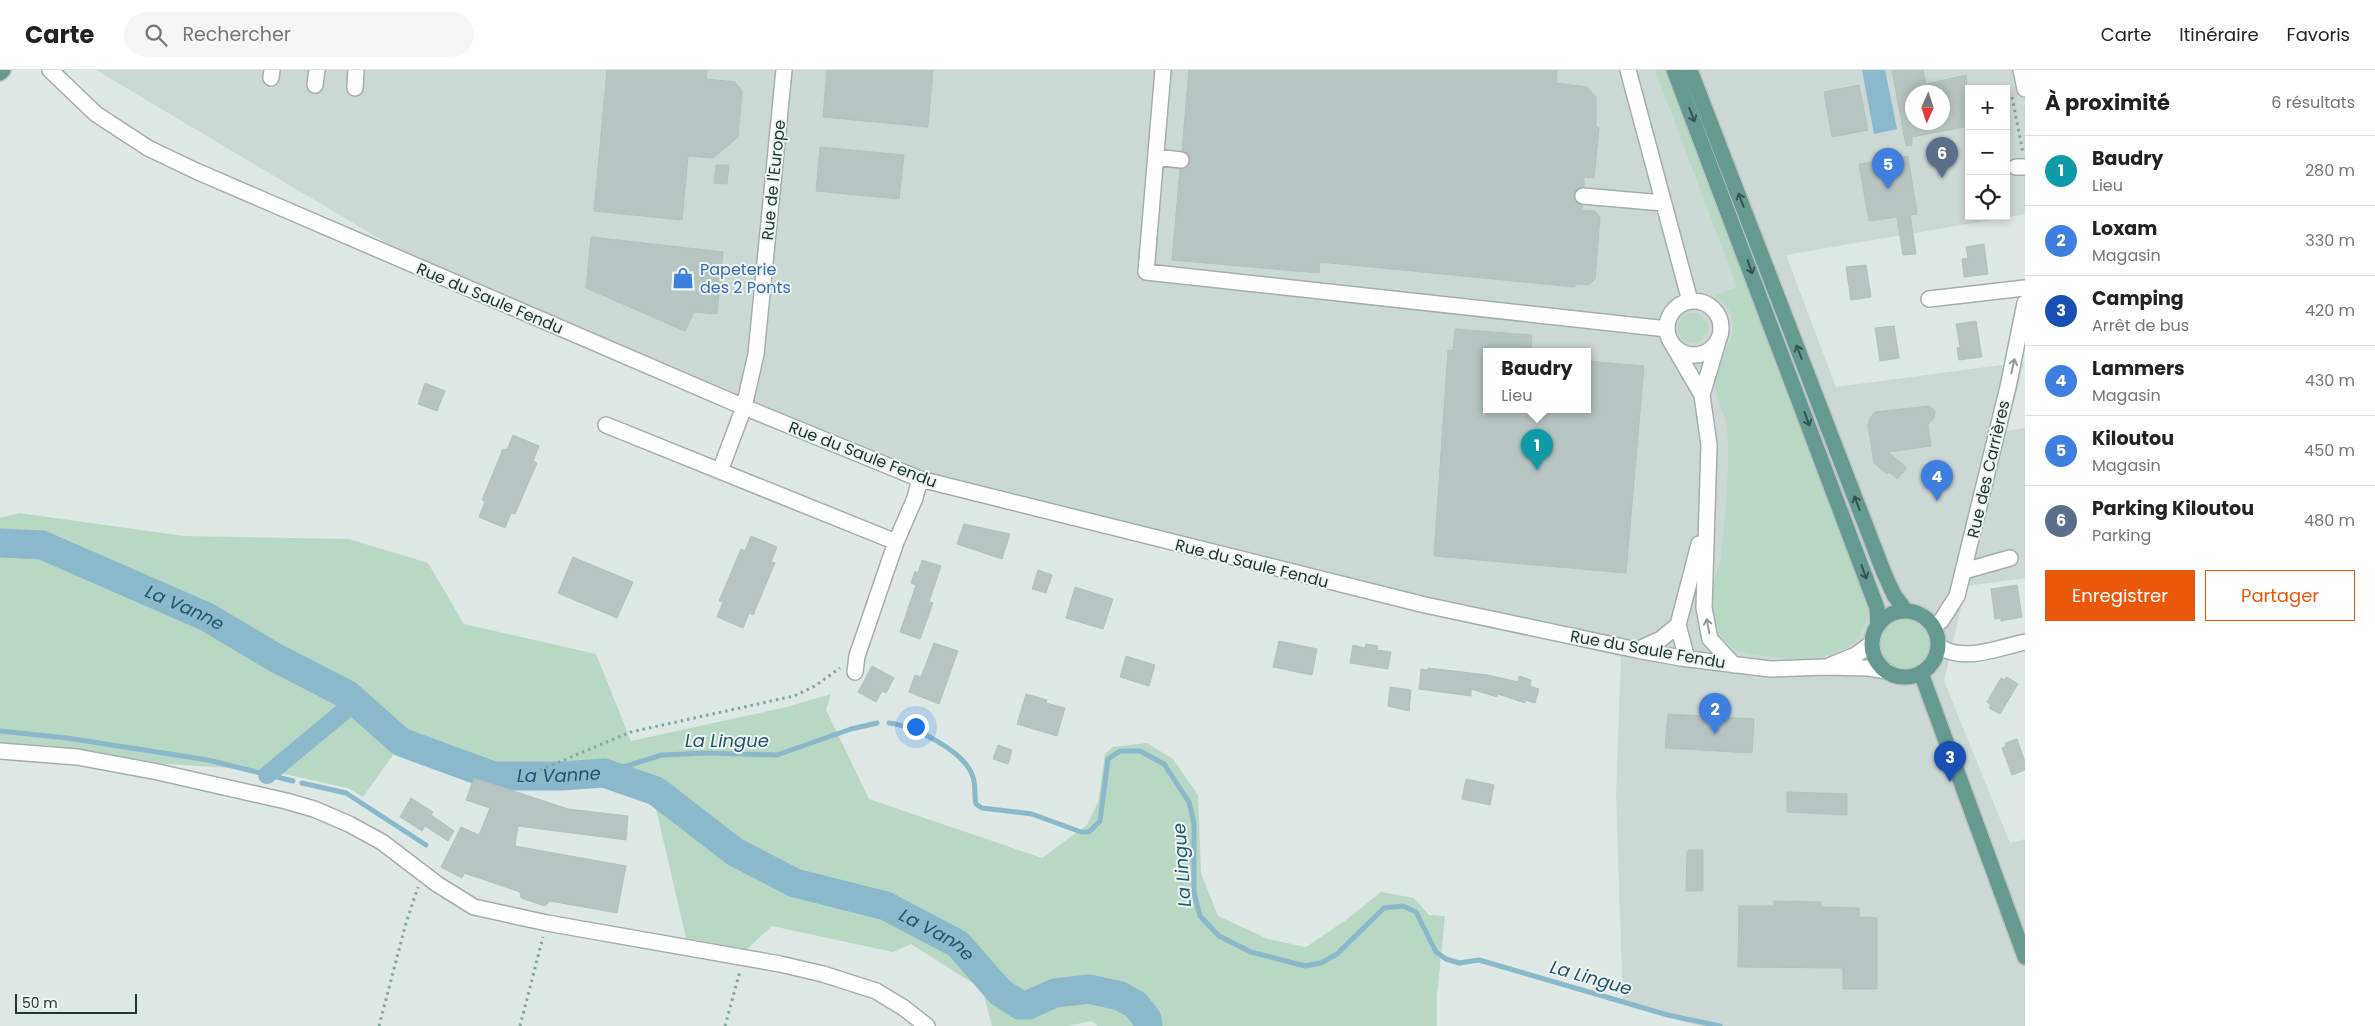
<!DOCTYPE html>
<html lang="fr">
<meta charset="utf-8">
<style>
:root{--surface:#fff;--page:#f6f6f6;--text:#222;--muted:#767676;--line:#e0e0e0;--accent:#ea580c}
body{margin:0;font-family:Poppins,sans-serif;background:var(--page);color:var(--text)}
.controls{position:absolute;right:15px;top:15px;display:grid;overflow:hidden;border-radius:0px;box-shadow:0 2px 8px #0003}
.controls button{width:45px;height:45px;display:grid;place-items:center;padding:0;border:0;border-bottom:1px solid var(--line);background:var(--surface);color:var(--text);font:25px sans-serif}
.compass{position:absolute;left:1905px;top:15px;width:45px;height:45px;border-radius:50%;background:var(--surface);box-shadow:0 2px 8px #0003;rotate:183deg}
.scale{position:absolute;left:15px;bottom:12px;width:122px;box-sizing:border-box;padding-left:5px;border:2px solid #213633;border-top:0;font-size:14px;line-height:18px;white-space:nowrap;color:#213633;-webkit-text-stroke:4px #eef5f2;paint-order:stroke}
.you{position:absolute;left:915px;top:656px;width:18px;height:18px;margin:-12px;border:4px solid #fff;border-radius:50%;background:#1a73e8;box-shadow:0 0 0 8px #1a73e833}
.badge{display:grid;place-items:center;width:32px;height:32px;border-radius:50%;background:var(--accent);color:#fff;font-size:16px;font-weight:700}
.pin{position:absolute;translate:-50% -41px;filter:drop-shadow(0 1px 2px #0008)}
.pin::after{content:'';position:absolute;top:26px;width:18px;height:15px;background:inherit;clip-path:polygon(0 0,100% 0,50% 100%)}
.popup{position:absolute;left:1483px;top:278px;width:108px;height:65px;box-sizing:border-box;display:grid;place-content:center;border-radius:0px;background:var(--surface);filter:drop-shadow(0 1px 4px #0005);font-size:16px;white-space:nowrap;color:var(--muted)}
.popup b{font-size:19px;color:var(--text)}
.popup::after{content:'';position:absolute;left:50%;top:100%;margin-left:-10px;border:10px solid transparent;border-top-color:var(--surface)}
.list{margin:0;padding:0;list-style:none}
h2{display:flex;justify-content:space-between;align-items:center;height:65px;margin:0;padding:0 20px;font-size:21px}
h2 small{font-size:16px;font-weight:400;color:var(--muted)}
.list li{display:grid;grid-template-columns:32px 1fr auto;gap:15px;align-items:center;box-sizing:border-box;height:70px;padding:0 20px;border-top:1px solid var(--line)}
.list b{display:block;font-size:19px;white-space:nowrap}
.list p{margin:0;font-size:16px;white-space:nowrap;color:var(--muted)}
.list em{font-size:16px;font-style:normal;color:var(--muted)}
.actions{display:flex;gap:10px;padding:15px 20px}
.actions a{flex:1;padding:11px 0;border:1px solid var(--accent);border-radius:0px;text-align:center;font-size:18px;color:var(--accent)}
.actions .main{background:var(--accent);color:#fff}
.icon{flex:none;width:28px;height:28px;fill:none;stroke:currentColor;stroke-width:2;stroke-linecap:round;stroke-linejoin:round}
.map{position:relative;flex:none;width:2025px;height:956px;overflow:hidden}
header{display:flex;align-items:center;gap:30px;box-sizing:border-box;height:70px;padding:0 25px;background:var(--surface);border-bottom:1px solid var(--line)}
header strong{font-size:24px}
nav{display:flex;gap:28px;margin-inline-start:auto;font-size:18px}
.search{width:350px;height:45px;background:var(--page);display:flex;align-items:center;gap:12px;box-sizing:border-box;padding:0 18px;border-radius:28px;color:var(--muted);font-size:19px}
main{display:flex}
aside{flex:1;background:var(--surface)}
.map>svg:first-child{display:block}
.built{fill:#ccd8d4;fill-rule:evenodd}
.green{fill:#b8d8c4}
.water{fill:#89b9ca}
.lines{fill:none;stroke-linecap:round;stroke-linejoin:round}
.stream{stroke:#89b9ca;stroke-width:5}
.canal{stroke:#89b9ca;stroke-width:18}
.river{stroke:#89b9ca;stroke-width:29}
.building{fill:#b6c5c1;stroke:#b1c1bc;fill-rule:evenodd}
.minor-casing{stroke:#a2afac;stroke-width:18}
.major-casing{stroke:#bcc3c2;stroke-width:18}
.path{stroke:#80a9a1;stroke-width:3;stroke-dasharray:2.5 4;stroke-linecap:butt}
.minor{stroke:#fff;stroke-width:15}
.major{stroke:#659a93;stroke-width:15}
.oneway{stroke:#355450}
.oneway2{stroke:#909a99}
.labels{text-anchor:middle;stroke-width:4;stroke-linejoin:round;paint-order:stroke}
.street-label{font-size:16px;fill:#213633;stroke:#eef5f2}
.shop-label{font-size:16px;fill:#366cbe;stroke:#eef5f2;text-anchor:start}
.water-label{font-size:18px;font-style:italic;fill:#20576d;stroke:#eef5f2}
</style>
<header>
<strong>Carte</strong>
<div class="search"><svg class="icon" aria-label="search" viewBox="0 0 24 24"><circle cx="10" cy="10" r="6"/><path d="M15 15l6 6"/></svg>Rechercher</div>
<nav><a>Carte</a><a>Itinéraire</a><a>Favoris</a></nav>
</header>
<main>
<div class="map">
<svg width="2025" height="956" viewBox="0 0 2025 956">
<rect width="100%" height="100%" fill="#dee8e5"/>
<path class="built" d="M96,0H2025V144L1786,185L1836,317L2024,292L2007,361L2025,358V508L1966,516L1944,611L2010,773L2025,769V956H1699L1623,935L1616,725L1621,587L1053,451L908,410L484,231ZM1969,19H2006V146H1969ZM1912,22H1942V52H1912ZM1487,281H1587V339H1487Z"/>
<path class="green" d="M1655,0H1671L1867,523C1871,556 1861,576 1829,585C1809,591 1788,588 1768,586C1737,585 1719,576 1712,543C1711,538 1709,530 1709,525C1709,514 1718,504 1720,493C1724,459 1728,422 1728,387C1728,376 1728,364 1726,353C1724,341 1716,329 1715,317C1713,280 1757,259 1715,225L1737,217Z
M1678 258a15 15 0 1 1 30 0a15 15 0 1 1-30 0Z
M19,443L184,466L349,469L428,493L464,554L596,584L631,671L787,637L831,624L826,640L869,729L1042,788L1087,755L1098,732L1105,684L1113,677L1147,673L1173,689L1198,725L1201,803L1218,846L1268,869L1306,877L1346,850L1381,822L1414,828L1429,845L1445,846L1437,926V956H1098L1092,951L1067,956H992L982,919L911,874L893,882L772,856L747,879L686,868L654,730L603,712L491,711L398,678L363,727L348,718L266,700L150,693L44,675L0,673V448Z
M1880 574a25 25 0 1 1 50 0a25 25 0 1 1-50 0Z"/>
<path class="water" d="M1862,0H1885L1897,59L1874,64Z"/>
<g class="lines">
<path class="stream" d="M889,653C914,656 965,681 973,707C976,716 974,726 976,734L982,738L1032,744L1081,762H1089L1100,751L1108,689L1120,681H1140L1164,694L1189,732L1194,754V823L1200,846L1219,866L1251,882L1305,896L1321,893L1337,884L1384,838L1403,836L1416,842L1436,882L1446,889L1459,893L1479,890L1668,945L1720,956
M0,661L67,668L208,690L293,711
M604,703L662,685L707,683L777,685L851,659L877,653
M302,713L346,723L426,775"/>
<path class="canal" d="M267,705L355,632"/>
<path class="river" id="s1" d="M0,473L42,475L207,547L276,588L348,625L401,672L494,706H561L604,703L656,721L735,782L795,813L886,836L958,874L1000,922L1020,935H1028L1055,923L1089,919L1120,926L1136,935L1147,949L1148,956"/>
</g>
<path class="building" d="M607,0H707L706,9L735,12L742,21L738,67L713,88L688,86L682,150L594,141Z
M827,0H933L928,57L823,47Z
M1189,0H1557L1556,13L1587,17L1596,27V56L1599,58L1594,108L1584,107V117L1576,120L1574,126L1577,133L1582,135V140L1595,141L1600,147L1595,209L1589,215L1575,214V217L1320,192L1319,203L1172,190L1180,99L1188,96L1190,91L1187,83L1182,81Z
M1892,0H1923L1926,14L1966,5L1969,56L1912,67V75L1906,76ZM1912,22H1942V52H1912Z
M1859,15L1868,60L1832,67L1824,22Z
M820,77L904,85L899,129L816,121Z
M1908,86L1917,144L1910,145L1916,184L1903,185L1897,147L1869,151L1859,94Z
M716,95H729L727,114L714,113Z
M591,167L723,182L717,244L694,242L685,261L586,218Z
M1984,174L1988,204L1964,207L1962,189L1968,188L1966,177Z
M1866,195L1871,227L1851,230L1846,197Z
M1976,251L1982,287L1959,290L1957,278L1960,277L1956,254Z
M1894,256L1899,288L1880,291L1875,258Z
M1455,259L1532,265L1531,281H1487V339H1587V291L1644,296L1626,503L1434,486L1448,280L1453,281Z
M425,313L445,321L437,341L418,334Z
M1930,336L1935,341L1934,348L1928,354L1931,376L1888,382L1907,398L1897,409L1889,402L1887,404L1874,393L1868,355L1870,348L1875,342Z
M513,365L539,376L533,391L537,393L515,444L511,443L505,458L479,447L485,432L482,430L503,379L507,380Z
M964,454L1010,464L1002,489L957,474Z
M751,466L777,477L771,492L775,493L753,545L749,543L743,558L717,547L723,532L719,531L741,479L745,481Z
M573,487L633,512L617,548L558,523Z
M922,490L941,496L929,532L933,533L920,569L900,562L916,515L911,513L915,501L918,503Z
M1038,500L1052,505L1046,523L1032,519Z
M2017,515L2022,547L2001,551V548L1995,549L1991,519Z
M1075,517L1113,529L1103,559L1066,548Z
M1279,571L1317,579L1312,605L1273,597Z
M934,573L958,581L939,634L909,622L915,605L921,607Z
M1366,574L1378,576L1377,580L1391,582L1388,599L1350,593L1353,575L1365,578Z
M1126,586L1155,595L1149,616L1120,607Z
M872,596L894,608L886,623L882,621L876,632L858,622Z
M1428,598L1488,605L1518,612L1519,606L1531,610L1530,616L1539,619L1535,633L1525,630V633L1498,624L1497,627L1471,619V626L1419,619L1421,599L1428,600Z
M2007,607L2018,614L2000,644L1989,638L1991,635L1987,632L2001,608L2004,610Z
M1390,617L1411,620L1409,641L1388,636Z
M1026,624L1047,630L1046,633L1065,638L1057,666L1017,654Z
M1668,644L1754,649L1752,683L1665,678Z
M2017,669L2025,692V700L2012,705L2002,678L2006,676L2005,673Z
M998,675L1012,680L1008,694L993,689Z
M474,708L568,739L628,746L626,770L518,756L515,776L626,796L617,843L550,831L545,836L521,828L520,822L464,803L462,808L441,797L461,757L479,765L490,738L466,730Z
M1466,709L1494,715L1490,735L1462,729Z
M1787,722L1847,724V745L1787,742Z
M411,728L433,742L431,745L454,761L448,771L425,756L422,761L400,747Z
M1689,780H1703V821H1686L1687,782Z
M1774,831L1821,832V837L1859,838V847L1877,848V919H1843V898L1738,897L1739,836H1774Z"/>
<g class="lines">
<g class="minor-casing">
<path id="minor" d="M50,0L96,44L148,78L196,101L744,337L920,409L1425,535L1637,580L1681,588L1770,599L1825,597L1869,598L1887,601
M1163,0L1146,202L1667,259
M1628,0L1690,231
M2021,0L2025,19
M271,8L272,0
M315,15L317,0
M355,18L356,0
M1156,87L1181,90
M2016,97H2025
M1583,126L1663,133
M1929,229L2025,218
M1667 258a27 27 0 1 1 54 0a27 27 0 1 1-54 0Z
M1674,277L1702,325L1709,375L1704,538L1710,569L1734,595
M1702,325L1718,271
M606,355L896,472
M720,401L744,337L756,284L784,0
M1964,501L2010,488
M1933,556L1941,551L1957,526L2008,317L2025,233
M1938,576C1964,593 1997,578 2025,572
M1637,580L1661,569L1678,555
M1687,589L1678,555L1699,474
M1831,595L1856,585L1872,573
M855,602L857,586L896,472L915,428L920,409
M0,681L77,687L158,702L286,731L314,739L349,754L382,772L437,814L474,837L547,853L780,894L823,904L876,921L904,938L927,956"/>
</g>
<g class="major-casing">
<path id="major" d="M1674,0L1877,538L1878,555
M1690,0L1884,503L1894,525L1906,541
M0,3L3,0
M1872 574a33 33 0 1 1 66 0a33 33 0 1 1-66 0Z
M1921,603L2025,887"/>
</g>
<path class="path" d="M2012,27L2023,83
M540,700L631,662L794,626L815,616L840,598
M379,956L406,853L418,817
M520,956L543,867
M725,956L740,901"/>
<use href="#minor" class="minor"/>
<use href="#major" class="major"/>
</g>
<defs><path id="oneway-shaft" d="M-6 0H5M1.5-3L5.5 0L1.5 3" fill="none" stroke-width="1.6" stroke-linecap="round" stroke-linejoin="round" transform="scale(1.25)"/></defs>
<g class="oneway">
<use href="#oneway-shaft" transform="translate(1692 45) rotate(69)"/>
<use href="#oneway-shaft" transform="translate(1741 130) rotate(-111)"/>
<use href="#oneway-shaft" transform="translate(1750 197) rotate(70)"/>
<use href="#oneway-shaft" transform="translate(1799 282) rotate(-111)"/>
<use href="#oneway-shaft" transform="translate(1807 349) rotate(70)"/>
<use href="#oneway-shaft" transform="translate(1857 433) rotate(-111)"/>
<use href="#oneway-shaft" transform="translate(1864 502) rotate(70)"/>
</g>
<g class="oneway2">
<use href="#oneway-shaft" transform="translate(2013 296) rotate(-77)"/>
<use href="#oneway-shaft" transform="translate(1708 556) rotate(-101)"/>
</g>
<defs>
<g id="shop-bare" transform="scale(1.725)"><path d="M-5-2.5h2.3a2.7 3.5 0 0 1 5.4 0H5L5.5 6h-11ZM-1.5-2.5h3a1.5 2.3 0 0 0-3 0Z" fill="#3f7fe0" stroke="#eef5f2" stroke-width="2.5" paint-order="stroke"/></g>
</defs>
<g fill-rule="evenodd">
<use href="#shop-bare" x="683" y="208"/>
</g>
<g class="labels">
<g class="street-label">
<text transform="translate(773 110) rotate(-84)" y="6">Rue de l'Europe</text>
<text transform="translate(490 228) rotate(23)" y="6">Rue du Saule Fendu</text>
<text transform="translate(863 384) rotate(21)" y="6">Rue du Saule Fendu</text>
<text transform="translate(1988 399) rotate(-77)" y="6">Rue des Carrières</text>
<text transform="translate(1252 493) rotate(14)" y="6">Rue du Saule Fendu</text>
<text transform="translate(1648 579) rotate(10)" y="6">Rue du Saule Fendu</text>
</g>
<g class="shop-label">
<text x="700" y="205">Papeterie<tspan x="700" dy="18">des 2 Ponts</tspan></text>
</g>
<g class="water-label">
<text dy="6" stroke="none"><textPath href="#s1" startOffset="198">La Vanne</textPath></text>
<text x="727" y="677">La Lingue</text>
<text dy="6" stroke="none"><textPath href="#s1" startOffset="618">La Vanne</textPath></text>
<text transform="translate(1182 795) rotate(-94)" y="6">La Lingue</text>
<text dy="6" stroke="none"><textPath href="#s1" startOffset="1038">La Vanne</textPath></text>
<text transform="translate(1591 908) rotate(16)" y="6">La Lingue</text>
</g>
</g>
</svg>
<div class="controls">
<button>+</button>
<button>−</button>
<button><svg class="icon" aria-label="locate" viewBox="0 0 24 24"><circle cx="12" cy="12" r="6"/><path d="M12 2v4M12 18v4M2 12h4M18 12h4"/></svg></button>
</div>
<svg class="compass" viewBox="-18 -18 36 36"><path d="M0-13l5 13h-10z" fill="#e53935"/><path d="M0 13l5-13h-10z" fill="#767676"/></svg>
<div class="scale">50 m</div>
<div class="you"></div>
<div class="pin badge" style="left:1537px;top:400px;background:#0f9aa8">1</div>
<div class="popup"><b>Baudry</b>Lieu</div>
<div class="pin badge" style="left:1715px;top:664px;background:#3f7fe0">2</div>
<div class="pin badge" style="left:1950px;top:712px;background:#1a4fb4">3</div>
<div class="pin badge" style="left:1937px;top:431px;background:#3f7fe0">4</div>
<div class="pin badge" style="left:1888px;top:119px;background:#3f7fe0">5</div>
<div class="pin badge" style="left:1942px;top:108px;background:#5c6f8a">6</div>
</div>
<aside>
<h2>À proximité<small>6 résultats</small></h2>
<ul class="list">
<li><span class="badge" style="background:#0f9aa8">1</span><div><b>Baudry</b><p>Lieu</p></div><em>280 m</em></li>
<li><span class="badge" style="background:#3f7fe0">2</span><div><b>Loxam</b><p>Magasin</p></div><em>330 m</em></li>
<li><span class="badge" style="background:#1a4fb4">3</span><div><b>Camping</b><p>Arrêt de bus</p></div><em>420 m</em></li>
<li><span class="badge" style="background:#3f7fe0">4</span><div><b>Lammers</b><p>Magasin</p></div><em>430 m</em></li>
<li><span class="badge" style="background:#3f7fe0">5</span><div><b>Kiloutou</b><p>Magasin</p></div><em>450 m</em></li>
<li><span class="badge" style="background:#5c6f8a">6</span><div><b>Parking Kiloutou</b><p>Parking</p></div><em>480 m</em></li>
</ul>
<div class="actions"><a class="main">Enregistrer</a><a>Partager</a></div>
</aside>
</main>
